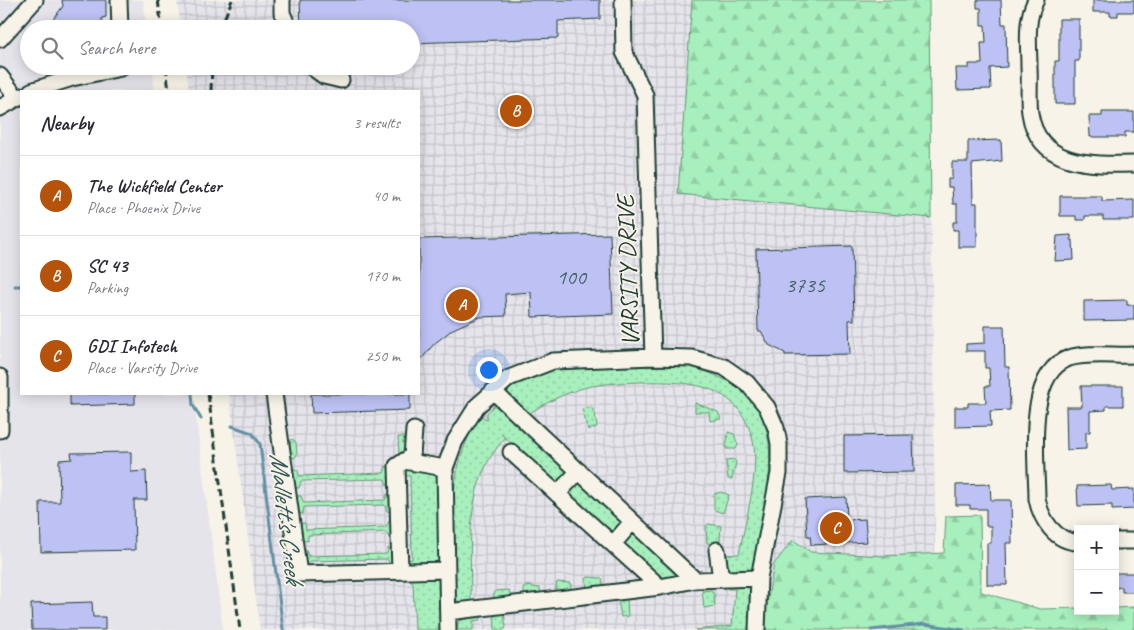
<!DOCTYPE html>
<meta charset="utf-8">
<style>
:root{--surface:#fff;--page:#f7f7f7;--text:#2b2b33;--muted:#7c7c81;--line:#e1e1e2;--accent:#b45309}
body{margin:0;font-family:Caveat,sans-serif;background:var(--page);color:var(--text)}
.controls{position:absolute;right:15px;bottom:15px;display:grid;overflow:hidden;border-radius:0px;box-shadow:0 2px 12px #0003}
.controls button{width:45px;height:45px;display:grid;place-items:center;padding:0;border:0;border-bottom:1px solid var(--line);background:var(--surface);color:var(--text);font:25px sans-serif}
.you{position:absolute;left:488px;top:369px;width:18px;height:18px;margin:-12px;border:4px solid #fff;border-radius:50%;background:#1a73e8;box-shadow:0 0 0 8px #1a73e833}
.badge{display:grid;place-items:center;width:32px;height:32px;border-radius:50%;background:var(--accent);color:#fff;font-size:16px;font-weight:700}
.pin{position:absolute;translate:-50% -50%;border:2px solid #fff;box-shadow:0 1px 5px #0006}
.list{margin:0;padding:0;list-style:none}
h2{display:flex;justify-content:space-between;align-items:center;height:65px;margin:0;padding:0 20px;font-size:21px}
h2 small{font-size:16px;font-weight:400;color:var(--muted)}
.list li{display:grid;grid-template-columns:32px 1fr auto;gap:15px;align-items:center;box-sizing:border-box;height:80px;padding:0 20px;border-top:1px solid var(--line)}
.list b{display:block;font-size:19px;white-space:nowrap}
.list p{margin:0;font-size:16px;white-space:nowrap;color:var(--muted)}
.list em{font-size:16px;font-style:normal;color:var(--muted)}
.icon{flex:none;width:28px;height:28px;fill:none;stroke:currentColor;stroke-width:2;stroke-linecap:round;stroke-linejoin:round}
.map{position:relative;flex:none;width:1134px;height:630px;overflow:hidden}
.search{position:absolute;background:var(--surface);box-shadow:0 2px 12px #0003;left:20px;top:20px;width:400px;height:55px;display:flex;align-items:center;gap:12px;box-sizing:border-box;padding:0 18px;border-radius:28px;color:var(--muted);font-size:19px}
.panel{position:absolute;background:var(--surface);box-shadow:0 2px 12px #0003;left:20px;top:90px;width:400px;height:305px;border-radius:0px}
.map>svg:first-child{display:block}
.built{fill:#e6e4eb}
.industrial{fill:url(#industrial-grid)}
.forest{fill:url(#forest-firs);stroke:#639678}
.garden{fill:url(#garden-dots);stroke:#639678}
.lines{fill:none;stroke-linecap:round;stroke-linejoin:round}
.stream{stroke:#6390a4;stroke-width:3}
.building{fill:#bdc1f3;stroke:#1f3d34}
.minor-casing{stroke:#1f3d34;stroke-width:19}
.minor{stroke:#f7f3e8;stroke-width:15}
.rail{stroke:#1f3d34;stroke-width:3;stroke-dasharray:8 4;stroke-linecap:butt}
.labels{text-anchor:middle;stroke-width:4;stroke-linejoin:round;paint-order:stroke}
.number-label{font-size:22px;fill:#465e64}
.street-label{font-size:25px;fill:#1f3d34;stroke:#f7f3e8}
.water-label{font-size:26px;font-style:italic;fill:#365959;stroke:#f7f3e8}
</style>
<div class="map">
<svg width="1134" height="630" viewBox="0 0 1134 630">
<defs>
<pattern id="industrial-grid" width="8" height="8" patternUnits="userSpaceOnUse" patternTransform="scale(1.25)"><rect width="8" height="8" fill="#e6e4eb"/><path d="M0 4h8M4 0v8" fill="none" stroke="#c5c4ca"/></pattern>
<pattern id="forest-firs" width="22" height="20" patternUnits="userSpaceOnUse" patternTransform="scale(1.25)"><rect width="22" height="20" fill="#a7efbc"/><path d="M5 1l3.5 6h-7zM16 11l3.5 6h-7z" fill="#8fcea2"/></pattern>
<pattern id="garden-dots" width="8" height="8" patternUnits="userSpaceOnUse" patternTransform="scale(1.25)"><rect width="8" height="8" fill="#a7efbc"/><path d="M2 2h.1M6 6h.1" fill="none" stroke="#8fcea2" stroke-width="1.8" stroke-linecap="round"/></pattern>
</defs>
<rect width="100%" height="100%" fill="#f7f3e8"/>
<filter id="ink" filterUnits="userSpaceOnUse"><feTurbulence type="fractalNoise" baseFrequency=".02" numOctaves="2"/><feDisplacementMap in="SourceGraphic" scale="10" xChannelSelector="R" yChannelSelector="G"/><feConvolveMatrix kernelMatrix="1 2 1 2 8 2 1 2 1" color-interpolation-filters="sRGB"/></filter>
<g filter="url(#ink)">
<path class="built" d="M0,0H143L147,29H29V66H152L155,91H21V394H193L223,630H0Z"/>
<path class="industrial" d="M177,0H929L936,630H260L229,394H419V91H189L186,66H411V29H181Z"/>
<path class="forest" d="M692,0H929L931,218L678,194Z
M980,515L981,592L1040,609L1078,608V611H1115V608L1134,607V630H765V616L774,564L793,540L811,552L885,556L944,553L946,516Z"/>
<path class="garden" d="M691,366C708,372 740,384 751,398C788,442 760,519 753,570L724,572L725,555L739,554C745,522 760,471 753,441C739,383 690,381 641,382C620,383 597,383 577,390C558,396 543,405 526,415L506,394L505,389L555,370L602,367Z
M695,403L718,412L721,419L710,421L709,412H695Z
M499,405L568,471L555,484L499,432L505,438C463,483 471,546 471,602L481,601L463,605L456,599C453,533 443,474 480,415L487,420V413L494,406Z
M591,407L595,413L597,427L588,430L582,409Z
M728,432L734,434L738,445L736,449H726Z
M398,437H405L403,454L399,455Z
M292,439L296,442L297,455L294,458L291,457L288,442Z
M733,459L736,462L732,479H728L726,460Z
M386,466L390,469V484L387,485L385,479L301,481L299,488H295L291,473L293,469L298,470L299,476L384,473Z
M405,470L432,471L439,476V559L437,563L405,566L406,560L412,559L410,476H404L402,472Z
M579,481L623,521L613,535L565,493Z
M721,492L729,495L723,513L714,510V494Z
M387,494L391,496V512L387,511L385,505L304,507L303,514L297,513L295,498L297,496H301L304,503L385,500Z
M389,521L392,524L390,539L386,532L308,535V541L300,540L297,524L305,523L306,530L386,527Z
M708,524L721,526L720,541L715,544L707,543L706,526Z
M633,532L676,572L669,582L661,583L621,543Z
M388,548L392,551L391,566L387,559L309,561L310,567L306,568L301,550H306L308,556L387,554Z
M408,577L439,579L441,630H415L413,582L409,581Z
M588,577L602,578L604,588H587L586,579Z
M557,582L570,583L572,592H555Z
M729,585H752L749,630H695L732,626L735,589H728Z
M527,586L540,588L541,596L525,595L523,588Z
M509,590L511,599L493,600L495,591Z
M711,590L714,594L715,606L704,608L702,591Z
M627,599L628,616L621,617L618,600Z
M494,613L504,614L506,627L504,630H495Z
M477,615L482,617L480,620L473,621V630H456L459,621Z"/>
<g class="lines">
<path class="stream" d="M15,286H21
M192,394L193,405L201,419
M232,426L252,433L260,444L283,630
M871,630L924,624L964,630"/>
</g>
<path class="building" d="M62,0H106V17L102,18V29H46L63,6Z
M300,0H600V19L558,21V38L411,43V29H363V27L301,29Z
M977,0H1001L1002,24H1006L1007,67L990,68L991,89L957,90L956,68H969V64H982L981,43H986L985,25H981V8H977Z
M1093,0H1134V12H1118V16H1110V12H1093Z
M1059,19H1079V61H1075V104H1055V61H1059Z
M1102,112H1134V132H1125V137H1090L1089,116H1102Z
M1001,140L1002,161L972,164L973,203H977V247H958V230H953V222H957V204H953L952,187H948V179H952V162H968V141Z
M1060,196H1102V201L1134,200V220H1103V216H1085V220H1076V216H1060Z
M610,234L613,314L532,317L531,292L505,294L506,316L480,317L453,329L434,344L419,362V239Z
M1071,235V240H1073L1074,260L1055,261L1057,236Z
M852,246L854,320H849L850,354L785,355V353L769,345L761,331H758L756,249Z
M1127,300V305H1134V320L1084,321V301Z
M985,326H1004L1005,367H1009L1010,410L990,411L991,426L955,427V407H968V403H986L985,386H990L989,368H985V351H966V344L985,343Z
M1081,386H1123V406H1106V410L1090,411V432H1086V449L1067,450L1066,407H1082Z
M70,394H135V404L70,406Z
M311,394H410V410L312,413Z
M913,435L914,472L844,473V436Z
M131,452V472L146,471L147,500H134L135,550L41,552L40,502H60L59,460L72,459L71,453Z
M990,484L991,500H1011L1012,543H1006L1007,585H987V543H991V526H986V509H970V505H956V485Z
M1111,485L1112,490L1134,489V509L1112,510V505L1078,506L1077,486Z
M846,497L847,520L865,519L867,542L811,545L810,536H807L805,499Z
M1115,573H1134V592H1122V587L1115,588Z
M92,602L93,617H105V630H32L31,604Z"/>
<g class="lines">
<g class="minor-casing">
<path id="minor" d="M119,0L120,29
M282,0V13L289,29
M623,0L624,52L645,95L653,357
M1036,0C1025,20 1029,45 1029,67C1030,82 1028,99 1030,113C1038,167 1092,165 1134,164
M0,39L35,0
M310,66L324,76L341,80
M0,76L17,98
M31,91L72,78L121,68V66
M0,108L21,96
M0,377V430
M493,391L695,580L759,578
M274,394L299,574L447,570
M404,461L445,468
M557,494L579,471
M1115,541H1134
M1078,542C1055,542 1041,519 1037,499C1037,462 1024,374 1069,358C1088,352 1114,356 1134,355
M613,544L632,522
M717,550L721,579
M400,571L397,466L412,456L414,430
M660,587L695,580
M448,612L660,587L511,452
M448,630L445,468L455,441L477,406L509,378L553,361L653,357L692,358L724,367L747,383L767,407L776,428L779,444V473L759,578L757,630"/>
</g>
<use href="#minor" class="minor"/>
<path class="rail" d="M158,0L162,29
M220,29L232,0
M166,66L169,91
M211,91L212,66
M208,394L240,630"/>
</g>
</g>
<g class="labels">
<g class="number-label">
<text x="571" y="284">100</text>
<text x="805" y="292">3735</text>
</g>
<g class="street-label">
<text transform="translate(627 271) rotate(-92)" y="9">VARSITY DRIVE</text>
</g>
<g class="water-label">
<text transform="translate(287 518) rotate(83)" y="9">Mallett's Creek</text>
</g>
</g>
</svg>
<div class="controls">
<button>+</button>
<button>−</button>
</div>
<div class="you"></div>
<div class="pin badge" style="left:462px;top:305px">A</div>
<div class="pin badge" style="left:516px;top:111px">B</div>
<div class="pin badge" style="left:836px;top:528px">C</div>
<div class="search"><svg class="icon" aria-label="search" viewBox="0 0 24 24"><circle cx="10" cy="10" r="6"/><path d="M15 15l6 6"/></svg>Search here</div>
<section class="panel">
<h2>Nearby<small>3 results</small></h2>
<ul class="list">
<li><span class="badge">A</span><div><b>The Wickfield Center</b><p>Place · Phoenix Drive</p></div><em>40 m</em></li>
<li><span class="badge">B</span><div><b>SC 43</b><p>Parking</p></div><em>170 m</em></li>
<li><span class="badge">C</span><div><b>GDI Infotech</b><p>Place · Varsity Drive</p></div><em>250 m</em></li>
</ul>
</section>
</div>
